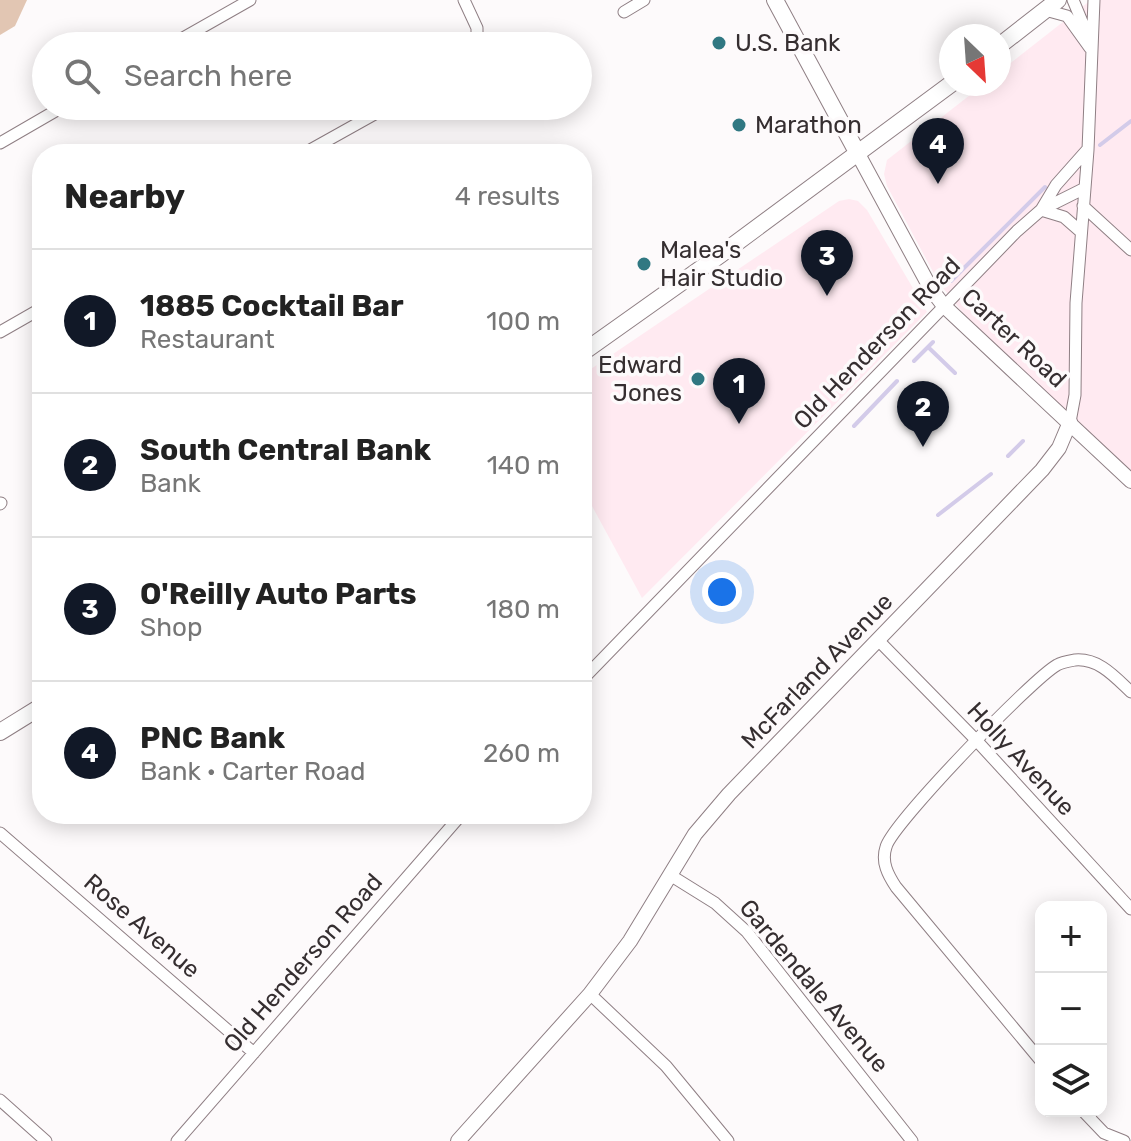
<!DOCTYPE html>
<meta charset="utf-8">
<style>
:root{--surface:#fff;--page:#f2f2f2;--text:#222;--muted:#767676;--line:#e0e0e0;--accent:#111827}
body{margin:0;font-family:Rubik,sans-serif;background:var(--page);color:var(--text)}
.controls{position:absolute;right:24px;bottom:24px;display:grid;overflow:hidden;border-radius:16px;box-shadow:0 4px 20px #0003}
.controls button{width:72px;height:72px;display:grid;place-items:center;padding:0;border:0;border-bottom:2px solid var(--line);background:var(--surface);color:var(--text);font:40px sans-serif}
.compass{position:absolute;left:939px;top:24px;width:72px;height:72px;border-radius:50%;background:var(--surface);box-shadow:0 4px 20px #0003;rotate:155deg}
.you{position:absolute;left:722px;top:592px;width:28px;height:28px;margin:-20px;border:6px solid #fff;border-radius:50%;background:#1a73e8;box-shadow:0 0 0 12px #1a73e833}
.badge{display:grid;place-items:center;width:52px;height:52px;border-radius:50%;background:var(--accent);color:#fff;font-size:26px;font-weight:700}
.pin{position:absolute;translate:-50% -66px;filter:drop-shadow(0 2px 4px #0008)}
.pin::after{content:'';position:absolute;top:42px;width:28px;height:24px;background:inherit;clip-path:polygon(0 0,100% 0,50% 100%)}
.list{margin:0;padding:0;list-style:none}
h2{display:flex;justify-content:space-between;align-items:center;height:104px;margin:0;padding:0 32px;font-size:34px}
h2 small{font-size:26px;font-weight:400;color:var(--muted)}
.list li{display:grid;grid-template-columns:52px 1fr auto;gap:24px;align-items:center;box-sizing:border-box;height:144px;padding:0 32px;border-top:2px solid var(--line)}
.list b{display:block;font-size:30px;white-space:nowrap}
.list p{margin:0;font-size:26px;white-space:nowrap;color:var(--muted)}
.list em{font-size:26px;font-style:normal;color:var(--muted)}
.icon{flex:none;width:44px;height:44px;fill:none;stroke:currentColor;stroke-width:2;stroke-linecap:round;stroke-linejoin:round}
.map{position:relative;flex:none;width:1131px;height:1141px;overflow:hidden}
.search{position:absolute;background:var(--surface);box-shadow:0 4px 20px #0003;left:32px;top:32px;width:560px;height:88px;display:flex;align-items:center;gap:20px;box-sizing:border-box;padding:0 28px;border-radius:44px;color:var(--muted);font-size:30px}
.panel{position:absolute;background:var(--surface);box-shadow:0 4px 20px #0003;left:32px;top:144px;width:560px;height:680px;border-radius:32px}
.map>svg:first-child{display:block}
.built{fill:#ffeaf1}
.green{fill:#e2c6b3}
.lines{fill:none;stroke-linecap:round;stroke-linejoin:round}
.stream{stroke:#d3cbe9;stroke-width:4}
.minor-casing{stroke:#8f7f84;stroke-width:13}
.tertiary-casing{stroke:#8f7f84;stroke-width:16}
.secondary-casing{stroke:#8f7f84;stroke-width:16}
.primary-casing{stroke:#8f7f84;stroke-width:18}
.minor{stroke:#fff;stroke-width:11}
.tertiary{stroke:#fff;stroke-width:14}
.secondary{stroke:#fff;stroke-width:14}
.primary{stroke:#fff;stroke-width:16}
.poi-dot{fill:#307882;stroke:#fdfafb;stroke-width:3}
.labels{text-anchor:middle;stroke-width:7;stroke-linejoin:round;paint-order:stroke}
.poi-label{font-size:24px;fill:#352e30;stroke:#fdfafb;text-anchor:start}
.street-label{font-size:24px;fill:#352e30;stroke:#fdfafb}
</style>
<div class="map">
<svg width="1131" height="1141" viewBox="0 0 1131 1141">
<rect width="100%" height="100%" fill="#fdfafb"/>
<path class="built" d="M1091,0H1131V472L963,313L939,283L887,186L884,174L887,160L984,84H999V72Z
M849,199L858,201L867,210L927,312L642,598L592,506L582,511V375L839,201Z"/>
<path class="green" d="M0,0H27L15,26L0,35Z"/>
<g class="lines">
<path class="stream" d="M1100,145L1131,121
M951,281L1045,187
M928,347L955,373
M914,361L933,342
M854,426L897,381
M1008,456L1023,441
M938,515L991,474"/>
<g class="minor-casing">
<path id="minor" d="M464,0L477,28V46
M1073,0L1088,36
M1045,10L1067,16L1090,48
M624,12L644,0
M169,46L250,0
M0,143L64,106
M303,154L389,106
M1083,206L1131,250
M1080,231L1064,217L1041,210L1056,185L1087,150
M0,332L42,308
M1070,422L1075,395L1076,303L1088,150L1094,0
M0,504L1,503
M878,640L977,741L1131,909
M582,680L1017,231L1041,210L1085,188
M0,833L254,1053
M670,875L715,903L747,932L912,1141
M590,994L666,1066L728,1141
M1041,1061L896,887C888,875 881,862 886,847C892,824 1032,679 1057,665C1062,662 1069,661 1075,660C1099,658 1115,677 1131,692
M0,1100L46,1141
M1083,1111L1104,1133L1124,1141
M177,1141L462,814"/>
</g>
<g class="tertiary-casing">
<path id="tertiary" d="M458,1141L590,994L630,941L695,834L729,794L1042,470L1059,448L1070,422"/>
</g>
<g class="secondary-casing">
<path id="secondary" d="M858,154L931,289L944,306L1131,481"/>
</g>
<g class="primary-casing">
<path id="primary" d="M775,0L858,154
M999,46L1058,0
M582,353L720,255L951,84
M0,732L42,706"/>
</g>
<use href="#minor" class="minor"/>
<use href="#tertiary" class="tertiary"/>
<use href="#secondary" class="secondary"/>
<use href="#primary" class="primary"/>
</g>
<g class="poi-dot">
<circle cx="719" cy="43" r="8"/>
<circle cx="739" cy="125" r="8"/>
<circle cx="644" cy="264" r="8"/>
<circle cx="698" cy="379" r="8"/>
</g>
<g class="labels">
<g class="poi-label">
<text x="735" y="51">U.S. Bank</text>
<text x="755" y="133">Marathon</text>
<text x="660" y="258">Malea's<tspan x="660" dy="28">Hair Studio</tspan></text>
<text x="682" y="373" text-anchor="end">Edward<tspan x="682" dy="28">Jones</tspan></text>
</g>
<g class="street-label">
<text transform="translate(1014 338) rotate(43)" y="8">Carter Road</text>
<text transform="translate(877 343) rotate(-46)" y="8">Old Henderson Road</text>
<text transform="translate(817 671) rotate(-46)" y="8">McFarland Avenue</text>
<text transform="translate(1021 759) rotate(47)" y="8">Holly Avenue</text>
<text transform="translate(142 926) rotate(41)" y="8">Rose Avenue</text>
<text transform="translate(303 963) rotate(-49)" y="8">Old Henderson Road</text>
<text transform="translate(814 986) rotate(50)" y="8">Gardendale Avenue</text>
</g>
</g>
</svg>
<div class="controls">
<button>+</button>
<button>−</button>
<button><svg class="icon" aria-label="layers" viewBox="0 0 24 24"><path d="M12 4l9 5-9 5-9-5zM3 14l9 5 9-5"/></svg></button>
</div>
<svg class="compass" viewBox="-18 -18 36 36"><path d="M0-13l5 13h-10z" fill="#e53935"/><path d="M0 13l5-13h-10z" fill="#767676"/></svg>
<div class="you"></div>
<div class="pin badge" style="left:739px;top:424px">1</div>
<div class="pin badge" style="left:923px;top:447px">2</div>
<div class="pin badge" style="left:827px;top:296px">3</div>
<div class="pin badge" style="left:938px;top:184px">4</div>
<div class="search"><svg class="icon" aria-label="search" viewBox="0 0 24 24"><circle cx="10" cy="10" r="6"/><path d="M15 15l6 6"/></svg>Search here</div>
<section class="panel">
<h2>Nearby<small>4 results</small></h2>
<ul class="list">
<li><span class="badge">1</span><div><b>1885 Cocktail Bar</b><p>Restaurant</p></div><em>100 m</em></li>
<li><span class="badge">2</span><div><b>South Central Bank</b><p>Bank</p></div><em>140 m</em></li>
<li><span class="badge">3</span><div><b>O'Reilly Auto Parts</b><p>Shop</p></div><em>180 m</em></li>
<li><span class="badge">4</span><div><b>PNC Bank</b><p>Bank · Carter Road</p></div><em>260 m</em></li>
</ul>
</section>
</div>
